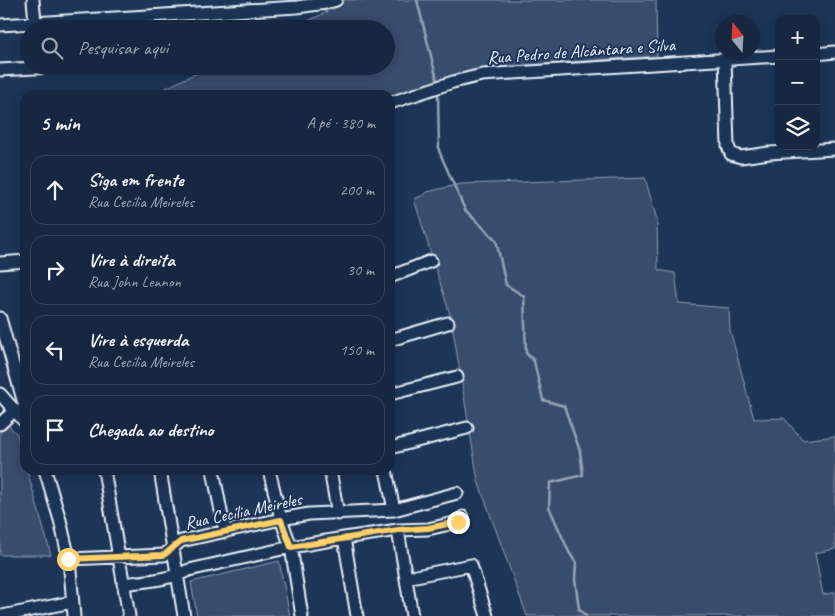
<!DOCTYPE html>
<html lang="pt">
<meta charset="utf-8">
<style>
:root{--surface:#162841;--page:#1f3048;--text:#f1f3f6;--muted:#9ea6b1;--line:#35445a}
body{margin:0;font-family:Caveat,sans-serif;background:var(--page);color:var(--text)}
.controls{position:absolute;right:15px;top:15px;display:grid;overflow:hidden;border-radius:10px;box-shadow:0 2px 12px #0003}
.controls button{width:45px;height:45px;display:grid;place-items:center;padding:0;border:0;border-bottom:1px solid var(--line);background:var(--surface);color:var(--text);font:25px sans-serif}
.compass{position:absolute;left:715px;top:15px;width:45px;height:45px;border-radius:50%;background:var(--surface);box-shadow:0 2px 12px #0003;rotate:342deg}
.stop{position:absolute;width:15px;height:15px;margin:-11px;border:4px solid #ffd166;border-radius:50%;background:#fff}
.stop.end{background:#ffd166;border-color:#fff;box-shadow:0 1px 5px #0008}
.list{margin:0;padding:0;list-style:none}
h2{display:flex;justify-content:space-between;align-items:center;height:65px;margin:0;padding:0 20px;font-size:21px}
h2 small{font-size:16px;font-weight:400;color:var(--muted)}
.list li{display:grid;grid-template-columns:32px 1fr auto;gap:15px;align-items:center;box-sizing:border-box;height:70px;margin:0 10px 10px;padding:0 10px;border:1px solid var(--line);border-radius:15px}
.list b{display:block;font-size:19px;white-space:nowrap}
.list p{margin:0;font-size:16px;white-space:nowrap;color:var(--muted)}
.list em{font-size:16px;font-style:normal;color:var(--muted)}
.icon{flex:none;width:28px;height:28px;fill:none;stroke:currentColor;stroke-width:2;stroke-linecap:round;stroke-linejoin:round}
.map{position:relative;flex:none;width:835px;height:616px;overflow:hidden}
.search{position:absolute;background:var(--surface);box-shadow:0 2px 12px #0003;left:20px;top:20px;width:375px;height:55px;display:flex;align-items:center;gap:12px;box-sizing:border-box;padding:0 18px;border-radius:28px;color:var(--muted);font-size:19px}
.panel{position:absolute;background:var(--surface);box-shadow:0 2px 12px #0003;left:20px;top:90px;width:375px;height:385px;border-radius:15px}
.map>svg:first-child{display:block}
.green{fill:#374d6c;stroke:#909fb2}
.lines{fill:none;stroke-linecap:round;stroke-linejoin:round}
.stream{stroke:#95a4b5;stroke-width:2.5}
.minor-casing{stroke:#e8f1f8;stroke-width:15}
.minor{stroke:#1d3557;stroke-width:11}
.route{stroke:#ffd166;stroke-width:6}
.labels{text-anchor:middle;stroke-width:4;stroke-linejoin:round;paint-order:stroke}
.street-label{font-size:18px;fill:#e8f1f8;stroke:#1d3557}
</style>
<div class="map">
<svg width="835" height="616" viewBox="0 0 835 616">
<rect width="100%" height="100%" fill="#1d3557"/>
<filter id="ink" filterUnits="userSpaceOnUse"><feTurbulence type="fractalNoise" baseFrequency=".02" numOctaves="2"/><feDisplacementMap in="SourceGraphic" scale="10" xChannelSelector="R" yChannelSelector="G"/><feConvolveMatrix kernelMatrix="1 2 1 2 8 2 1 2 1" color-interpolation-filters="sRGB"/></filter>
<g filter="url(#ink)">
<path class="green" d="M288,0H656L657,56L485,68L390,99V95H145L156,93L210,66H386V29H291L327,12Z
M223,17L224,29H203L202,19Z
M645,178L657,220L658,270L675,273L679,304L729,308L730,330L754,419L784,418L803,440L835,436V549L815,553L823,595L835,592V616H527L478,481L451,318L414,199L424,195L427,192L461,184Z
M6,423L17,434L25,463V470H27L51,555H0V428Z
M279,561L290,616H197L191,582Z"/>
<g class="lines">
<path class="stream" d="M417,0L437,80
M438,94L439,151L465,210L496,240L506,285L524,296L526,353L534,361L543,400L564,406L580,451L583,475L550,483L549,507L569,552L576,563L575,579L579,609L586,616"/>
<g class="minor-casing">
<path id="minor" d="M33,0L35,22
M0,25L297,7L326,3L336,0
M816,54L835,52
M725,59L728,146L731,154L741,157L769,153L835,149
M0,70L69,66
M390,103L453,82L482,75L779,56
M0,263L25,261
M390,277L431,261
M0,318L25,407
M390,340L448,323
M0,394L25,422
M390,394L457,377
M0,424L15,410
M390,448L467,428
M45,470L60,520L69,559L74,616
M104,470L129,616
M160,470L184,616
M213,470L225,532
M269,470L281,519L291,547L302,616
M330,470L338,514
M386,470L394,510
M398,530L412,616
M344,538L357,616
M69,559L164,555L181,541L281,519L309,514L394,510L457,493
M406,578L471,565L487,616
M123,584C146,581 168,580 189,570L291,547L344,538L398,530L428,529L458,522L463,517
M2,616L72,602"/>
</g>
<use href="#minor" class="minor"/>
</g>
</g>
<g class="lines" filter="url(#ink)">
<path class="route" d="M68,559L164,555L181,541L281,520L291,547L398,530L428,528L458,522"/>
</g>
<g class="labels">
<g class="street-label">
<text transform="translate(581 51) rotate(-4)" y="6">Rua Pedro de Alcântara e Silva</text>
<text transform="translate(243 511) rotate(-12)" y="6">Rua Cecília Meireles</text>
</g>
</g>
</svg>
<div class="controls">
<button>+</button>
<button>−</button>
<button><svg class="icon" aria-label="layers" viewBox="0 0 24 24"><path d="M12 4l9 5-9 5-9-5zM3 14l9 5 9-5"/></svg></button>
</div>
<svg class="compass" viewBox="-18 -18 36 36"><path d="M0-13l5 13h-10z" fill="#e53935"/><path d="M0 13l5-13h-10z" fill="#9ea6b1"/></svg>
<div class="stop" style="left:68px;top:559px"></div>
<div class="stop end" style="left:458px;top:522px"></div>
<div class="search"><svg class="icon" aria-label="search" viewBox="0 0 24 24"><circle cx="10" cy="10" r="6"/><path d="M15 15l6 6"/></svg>Pesquisar aqui</div>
<section class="panel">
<h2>5 min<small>A pé · 380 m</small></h2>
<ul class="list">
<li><svg class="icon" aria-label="ahead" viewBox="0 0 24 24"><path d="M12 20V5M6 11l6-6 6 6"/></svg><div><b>Siga em frente</b><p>Rua Cecília Meireles</p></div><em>200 m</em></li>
<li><svg class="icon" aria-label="right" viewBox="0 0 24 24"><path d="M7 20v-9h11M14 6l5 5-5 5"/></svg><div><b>Vire à direita</b><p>Rua John Lennon</p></div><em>30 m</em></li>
<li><svg class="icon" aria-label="left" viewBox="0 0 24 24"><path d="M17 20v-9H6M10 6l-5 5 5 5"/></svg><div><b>Vire à esquerda</b><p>Rua Cecília Meireles</p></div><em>150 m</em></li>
<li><svg class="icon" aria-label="arrive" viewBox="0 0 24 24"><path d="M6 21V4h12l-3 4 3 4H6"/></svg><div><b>Chegada ao destino</b></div></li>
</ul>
</section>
</div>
